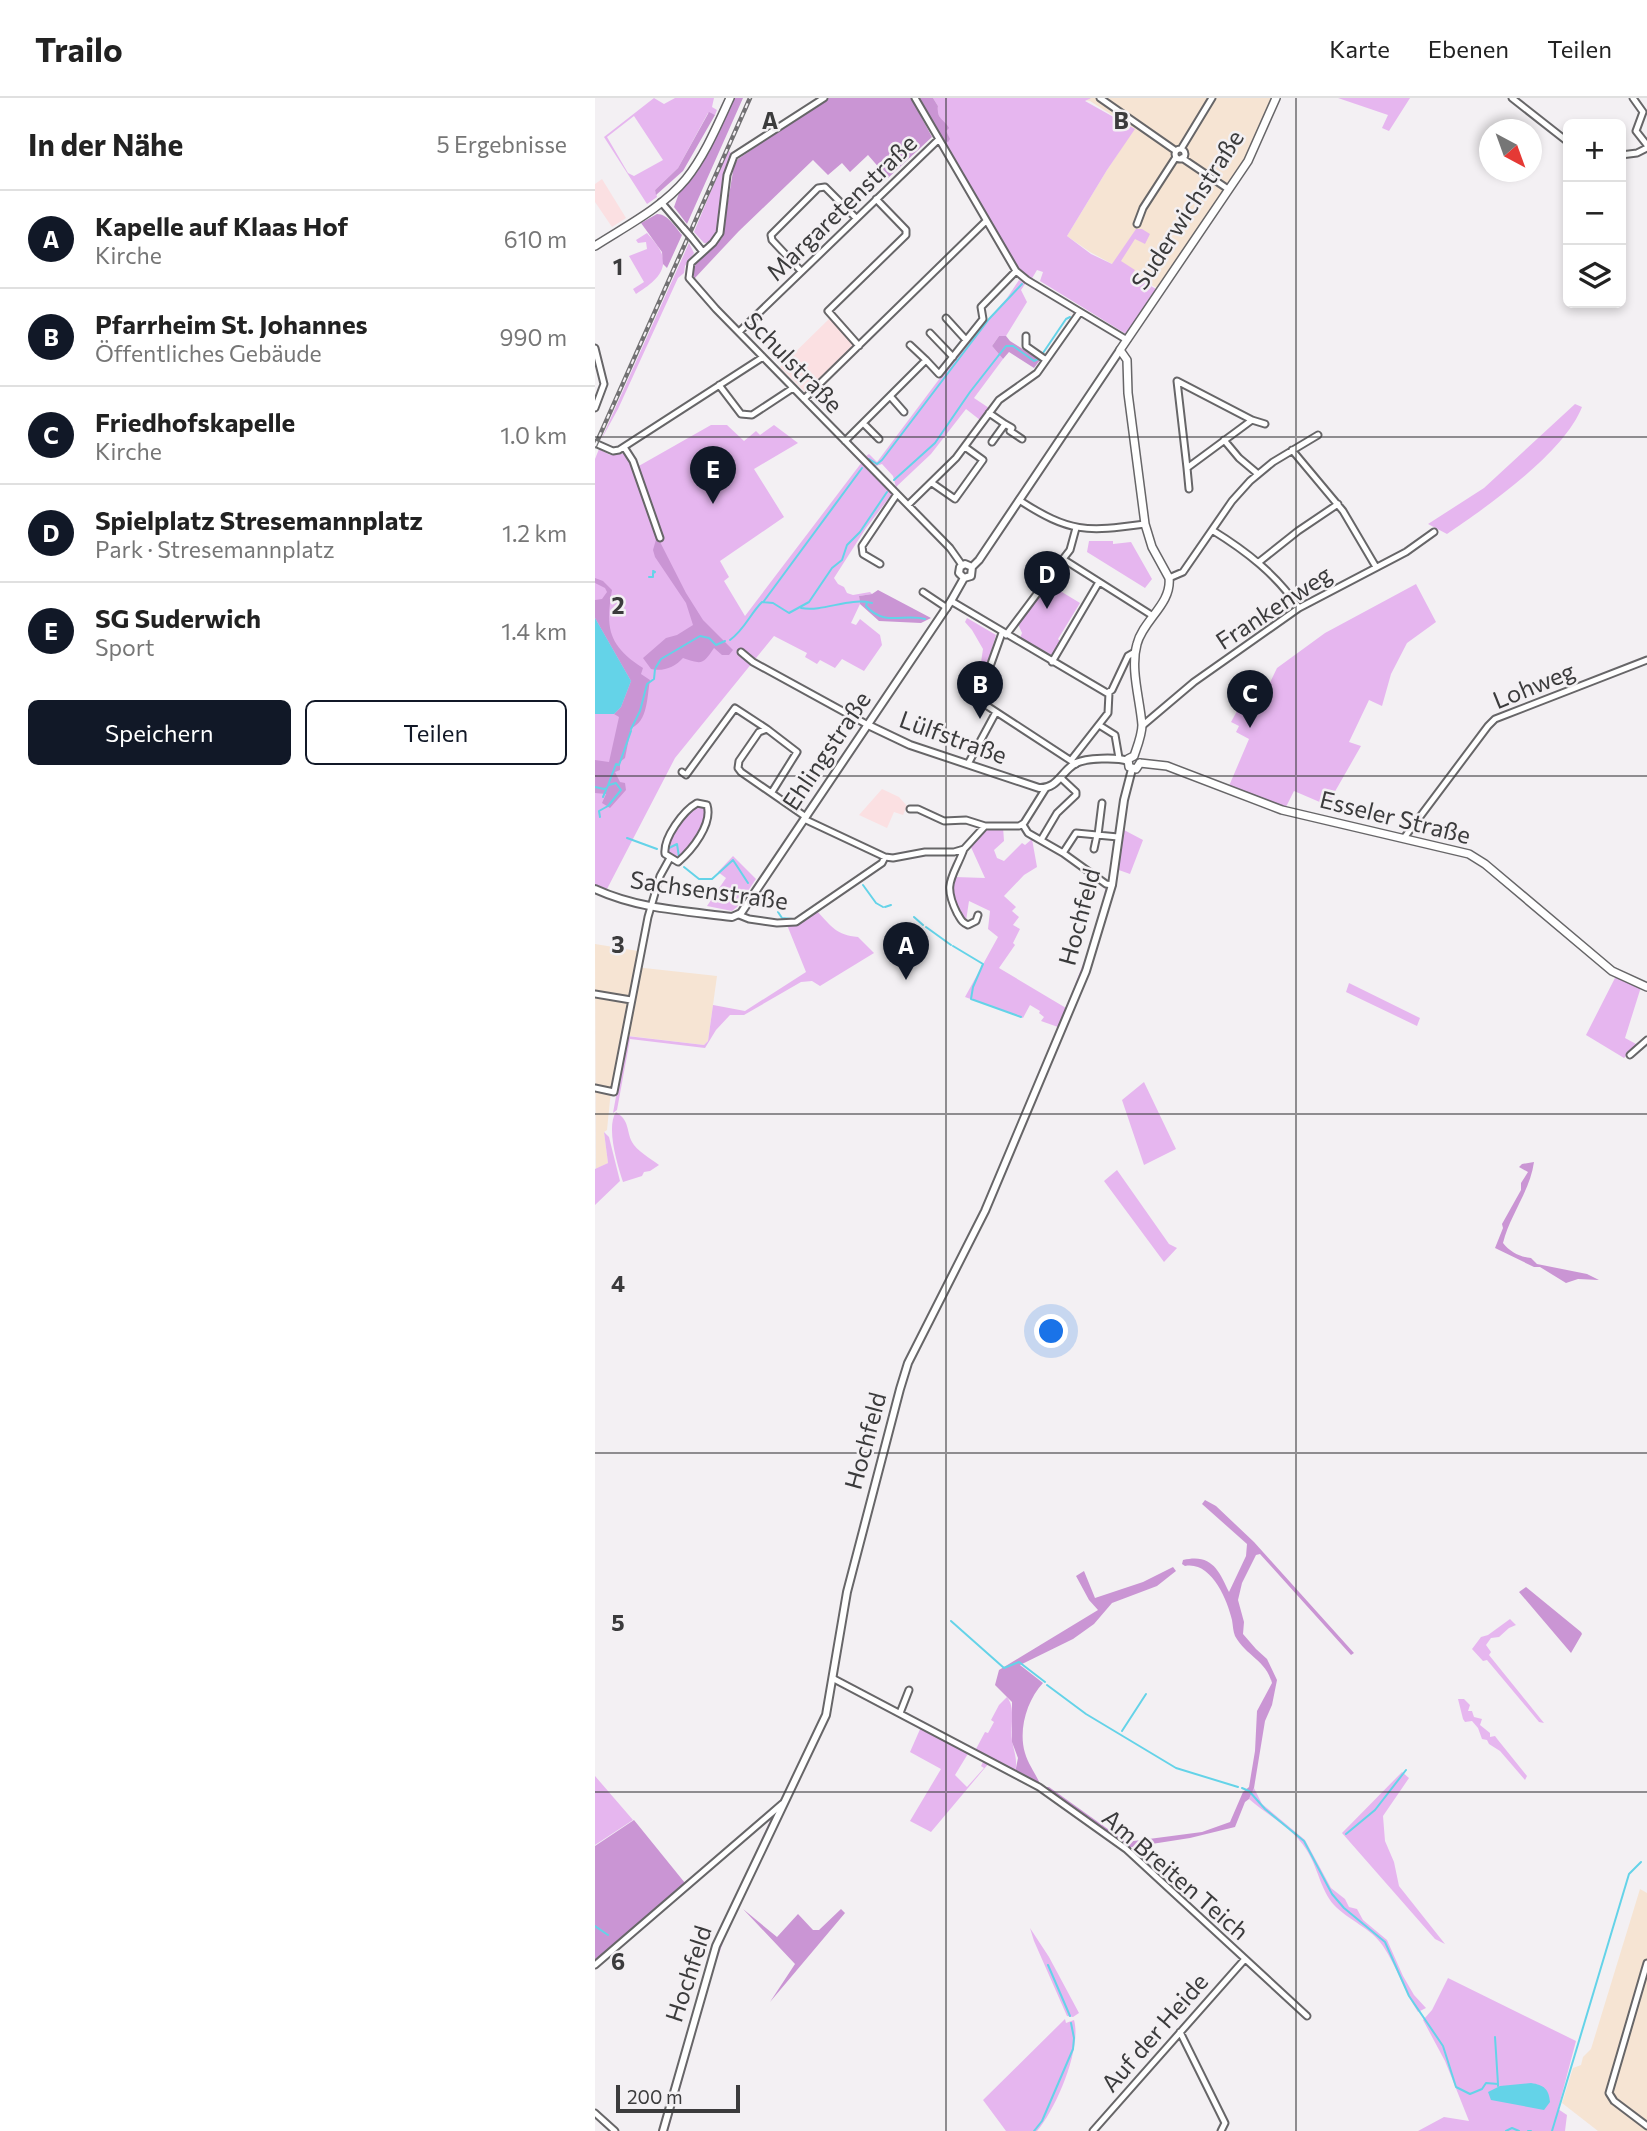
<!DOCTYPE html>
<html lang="de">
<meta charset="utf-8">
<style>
:root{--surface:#fff;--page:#f2f2f2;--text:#222;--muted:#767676;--line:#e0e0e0;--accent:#111827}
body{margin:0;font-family:Commissioner,sans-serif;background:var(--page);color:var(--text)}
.controls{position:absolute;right:21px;top:21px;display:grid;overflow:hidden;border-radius:10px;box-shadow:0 4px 10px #0003}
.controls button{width:63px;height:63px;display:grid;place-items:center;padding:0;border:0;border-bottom:2px solid var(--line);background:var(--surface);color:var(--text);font:35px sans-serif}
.compass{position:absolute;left:884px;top:21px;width:63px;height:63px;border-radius:50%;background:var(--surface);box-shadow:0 4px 10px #0003;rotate:139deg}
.scale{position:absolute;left:21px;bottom:18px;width:124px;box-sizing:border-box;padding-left:7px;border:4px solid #3b3b3c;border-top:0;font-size:19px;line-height:24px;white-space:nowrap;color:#3b3b3c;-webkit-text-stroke:5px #f3f0f3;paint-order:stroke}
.you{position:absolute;left:457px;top:1234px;width:24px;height:24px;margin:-18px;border:5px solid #fff;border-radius:50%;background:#1a73e8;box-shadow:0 0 0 10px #1a73e833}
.badge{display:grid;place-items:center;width:46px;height:46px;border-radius:50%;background:var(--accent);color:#fff;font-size:23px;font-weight:700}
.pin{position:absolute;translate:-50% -58px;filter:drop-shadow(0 2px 4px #0008)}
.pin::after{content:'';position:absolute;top:37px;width:24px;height:21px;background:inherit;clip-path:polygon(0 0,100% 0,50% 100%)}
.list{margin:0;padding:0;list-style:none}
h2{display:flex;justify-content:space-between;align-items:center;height:91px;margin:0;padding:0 28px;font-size:30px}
h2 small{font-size:23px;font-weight:400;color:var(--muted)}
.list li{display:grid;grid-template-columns:46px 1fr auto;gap:21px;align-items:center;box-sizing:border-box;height:98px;padding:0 28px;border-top:2px solid var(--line)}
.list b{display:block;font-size:26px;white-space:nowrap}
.list p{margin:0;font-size:23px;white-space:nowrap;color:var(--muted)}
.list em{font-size:23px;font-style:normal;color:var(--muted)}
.actions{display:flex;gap:14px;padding:21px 28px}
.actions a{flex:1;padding:16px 0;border:2px solid var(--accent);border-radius:10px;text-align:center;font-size:24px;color:var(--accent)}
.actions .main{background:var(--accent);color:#fff}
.icon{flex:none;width:38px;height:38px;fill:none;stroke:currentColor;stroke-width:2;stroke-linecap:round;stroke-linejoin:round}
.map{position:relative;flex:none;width:1052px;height:2033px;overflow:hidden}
header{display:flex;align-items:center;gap:42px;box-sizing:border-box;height:98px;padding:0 35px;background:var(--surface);border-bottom:2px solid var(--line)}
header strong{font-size:33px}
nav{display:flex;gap:38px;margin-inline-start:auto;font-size:24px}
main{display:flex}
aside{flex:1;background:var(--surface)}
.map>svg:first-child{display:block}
.industrial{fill:#f6e4d3}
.education{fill:#fbe0e2}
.green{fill:#e6b6ef;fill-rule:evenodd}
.forest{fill:#ca95d4}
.water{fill:#64d3e8}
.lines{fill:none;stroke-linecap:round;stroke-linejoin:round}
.stream{stroke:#64d3e8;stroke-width:2}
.minor-casing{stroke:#676668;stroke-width:9}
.tertiary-casing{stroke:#676668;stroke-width:10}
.secondary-casing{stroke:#676668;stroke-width:10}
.minor{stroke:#fff;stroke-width:5}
.tertiary{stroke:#fff;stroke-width:6}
.secondary{stroke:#fff;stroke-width:7}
.rail-casing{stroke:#727173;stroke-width:4.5}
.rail{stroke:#f3f0f3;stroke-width:2;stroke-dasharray:5;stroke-linecap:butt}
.minor-bridge-casing{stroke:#676668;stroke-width:9;stroke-linecap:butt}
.minor-bridge{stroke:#fff;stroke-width:5}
.grid{fill:none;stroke:#3b3b3c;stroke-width:2;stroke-opacity:0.55}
.labels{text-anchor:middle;stroke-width:5;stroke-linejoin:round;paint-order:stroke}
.street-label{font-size:24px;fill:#3b3b3c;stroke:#f3f0f3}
.grid-label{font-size:23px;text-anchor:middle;font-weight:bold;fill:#3b3b3c;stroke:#f3f0f3;stroke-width:5;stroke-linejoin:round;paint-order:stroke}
</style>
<header>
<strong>Trailo</strong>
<nav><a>Karte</a><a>Ebenen</a><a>Teilen</a></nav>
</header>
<main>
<aside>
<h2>In der Nähe<small>5 Ergebnisse</small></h2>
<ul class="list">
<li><span class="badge">A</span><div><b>Kapelle auf Klaas Hof</b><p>Kirche</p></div><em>610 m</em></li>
<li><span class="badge">B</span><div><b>Pfarrheim St. Johannes</b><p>Öffentliches Gebäude</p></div><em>990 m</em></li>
<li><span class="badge">C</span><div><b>Friedhofskapelle</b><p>Kirche</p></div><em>1.0 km</em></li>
<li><span class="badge">D</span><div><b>Spielplatz Stresemannplatz</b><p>Park · Stresemannplatz</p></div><em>1.2 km</em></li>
<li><span class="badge">E</span><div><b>SG Suderwich</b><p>Sport</p></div><em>1.4 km</em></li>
</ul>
<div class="actions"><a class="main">Speichern</a><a>Teilen</a></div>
</aside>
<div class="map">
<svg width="1052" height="2033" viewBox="0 0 1052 2033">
<rect width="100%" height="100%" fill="#f3f0f3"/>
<path class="industrial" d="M479,0H680L654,54L562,190L495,154L472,138L512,72L539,31L495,3Z
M0,846L43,853L40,869L122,878L113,943L109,947L26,937L15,1002L12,1032L9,1034L13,1065L1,1071Z
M1045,1791L1052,1795V2033H1003L967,2005L978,1970L986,1967L988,1959L996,1951Z"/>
<path class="education" d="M7,81L31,120L17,129L0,104V86Z
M235,220L259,246L210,294L185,269Z
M287,691L304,699L312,708L308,717L299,714L292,730L264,717Z"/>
<path class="green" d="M59,0L69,6L80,0H119L117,9L122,12L120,17L113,15L83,70L60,92L62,99L52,106L9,39ZM39,18L68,62L39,78L33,75L12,39Z
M323,0L346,42L351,33L342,13L343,8L338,0H496L490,3L540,31L512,72L472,138L496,156L517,166L541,131H547L555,136L550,146L540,141L526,163L540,172L537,177L561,191L531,236L445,183L448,174L442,172L436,182L422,171Z
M743,0H815L794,33L787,30L793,17Z
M133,52L137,56C122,84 133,119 116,145H109L99,134Z
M52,135C56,140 63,147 66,154C75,174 55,187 41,196L38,191L49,184L34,158L52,151L51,144L43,145L41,142Z
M94,145L99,155L90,168L89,175L83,180L23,311L6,342Z
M424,182L430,186L426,192L432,204L411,238H404L397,248L408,261L379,300L394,310L385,322L371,311L336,356L301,389L298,378L287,366L281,368L271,358L274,356L282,364L366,252L412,200Z
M980,306L987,309C969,355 893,408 852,436L833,426L889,390Z
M116,327H132L149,343L161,333L165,337L179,327L203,345L159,371L189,419L125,463L134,479L129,483L150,518L267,364L297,396L271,430L239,480L243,486L249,489L252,495L258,497L275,494L277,496L264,498L265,506L256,525L261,527L265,521L285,537L287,547L269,573L247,561L240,570L225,562L222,566L210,559L212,555L179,538L80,660L12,791L0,787V361L4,351L15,357L32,355L42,369Z
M494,443H518V446L536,444L557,481L550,490L492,454Z
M452,485L485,505L463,541L465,543L457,557L425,540L427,535L423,526Z
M821,486L841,524L812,545L796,576L787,608L774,602L754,644L766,648L734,704L729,702L727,705L699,693L691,709L634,688L654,641L641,634L644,628L636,624L647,604L650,608L664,607L682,570L730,535Z
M372,520L401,537L383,596L378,597L366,588L377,576L385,571L388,551L377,532L370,524Z
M101,708L109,711L112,719L101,742L84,761L72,755C75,736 86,719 101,708Z
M408,729L409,743L399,752L402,760L409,763L427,745L430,747L437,741L442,769L429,777L409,798L421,809L417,813L424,819L418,827L425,831L418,845L420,847L404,870L471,910L503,827L511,788L513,789L503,840L463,929L446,923L449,919L444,915L445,913L435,907L428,920L370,899L403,839L393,831L395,813L374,803L371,823H368C361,810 352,792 360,779L390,780L375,747L391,730Z
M529,732L548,742L535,776L521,771Z
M138,758L161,781L142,809L137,813L112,808L131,780L123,774Z
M222,813C237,829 241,837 263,839L279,855L225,888L217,883L206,884L149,917H135L121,932L110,950L35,941L22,1012L18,1015L32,938L109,947L113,943L118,907L150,913L211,874L192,827L201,826Z
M1021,878L1046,889L1030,940L1043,947L1029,960L991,937Z
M754,885L825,920L822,928L751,894Z
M549,984L581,1051L549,1067L527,1002Z
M21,1014C35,1023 31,1032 37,1044C41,1052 56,1061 64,1067L55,1073L49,1074L47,1078L28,1084C22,1066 11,1029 21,1014Z
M9,1034L14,1039L25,1083L0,1107V1071L13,1065Z
M522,1072L574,1146L582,1150L569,1164L509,1083Z
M915,1521L921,1527L914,1530L904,1539L896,1540L891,1547L896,1554L894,1557L949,1625L944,1624L892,1562L888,1563L877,1551L886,1539L893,1537Z
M412,1599C421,1610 415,1628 417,1642C419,1655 423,1661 420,1675L382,1655L381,1651L390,1634L393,1635L399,1624L396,1622L404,1607Z
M863,1601H869L875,1607L873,1613H877L879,1619L887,1621L885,1627L895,1635V1639L900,1638L903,1642L932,1678L930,1682L905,1653L894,1646L892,1642L887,1641L883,1630L877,1623L870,1624L868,1621Z
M326,1629L374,1654L360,1677L372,1689L389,1670L386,1668L389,1662L394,1665L336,1734L315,1723L346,1671L315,1654Z
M807,1674L814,1680L788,1718L790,1743L799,1764L804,1788L850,1846L840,1841L747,1735Z
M0,1678L38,1722L0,1747Z
M659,1690L667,1706L710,1742L736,1790L750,1801L754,1809L762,1811L768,1822L792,1842L808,1878L819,1897L831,1910L823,1914C809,1893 802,1869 788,1848C776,1830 753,1822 739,1807C725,1791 723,1769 711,1751C698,1730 672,1717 654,1701Z
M195,1702L133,1831L120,1867L73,2033H66L114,1856L180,1712Z
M435,1830L454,1859L484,1915L478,1919L472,1918L439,1843Z
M853,1880L981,1943L963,2011L972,2017L970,2033H823L849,2019L874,2023L850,1963L828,1922L837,1912Z
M470,1921L471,1925L479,1922C487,1950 461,2011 442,2033H411L388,2002Z"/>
<path class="forest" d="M137,0H148L92,126L79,109L84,95L102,74Z
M234,0H316L337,39L293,80L273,57L255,74L247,65L233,77L218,62L144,133L99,181L98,171L101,166L127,140L139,67L143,61L162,48V44Z
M323,0H338L343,8C341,21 350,22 354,30L351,33L355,41L353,44L346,42Z
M114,14L120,17L88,73L61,97L60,92L83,70Z
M62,116C73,116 80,129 87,137L72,170L68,166L67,154L46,125Z
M404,238H411L415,243L445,262L439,270L414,254L408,261L397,248Z
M62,438L91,495L108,522L138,552L134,557H127L119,550C108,566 108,567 88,560C80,569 68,574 56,571L48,560L71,540L82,537L98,527L91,505L60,459L58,452Z
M0,480L8,483L17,492C10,531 14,548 48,570L46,576L55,582C52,598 53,624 36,630L30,660L25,664V672L20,674L25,684L30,685L31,692L15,710L7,705L11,696L0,695V662L14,664L24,619L19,616L26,609L36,583L0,520V502L7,501L12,494L10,490L0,485Z
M283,492L336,520L326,525L284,523L265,506L264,498L277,496Z
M939,1064C935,1093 915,1117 908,1145C915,1154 925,1159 936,1160L942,1166L992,1176L1004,1182L983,1181L971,1185L945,1169H939L900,1150L908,1130L907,1126L926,1092V1085L933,1074L924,1069L927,1066Z
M610,1402L621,1408L659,1444L759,1555L756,1557L665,1456L661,1457L647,1485L643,1502L649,1524L648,1536L661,1551L672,1561L682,1582L677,1607L670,1623L659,1690L654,1701L650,1704L640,1729L595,1740L531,1750L449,1689H454L531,1744L607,1734L635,1724L648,1694L654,1689L660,1653L662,1613L677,1585C671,1562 651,1558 640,1538C638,1533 638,1528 637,1522C632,1501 616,1463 590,1468L587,1466L588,1462C617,1455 624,1473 634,1494L651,1458L652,1446L607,1406Z
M578,1469L581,1473L562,1488L517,1505L499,1526L478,1541L425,1567L448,1585C432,1602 423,1632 430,1655C433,1666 441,1676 445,1686L443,1687L420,1675L423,1660L417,1644V1604L400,1587L404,1572L503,1512L494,1502L481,1478L489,1473L500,1500L548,1484Z
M931,1489L986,1534L987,1536L976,1555L924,1494Z
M39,1722L90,1785L0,1862V1748Z
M148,1811L182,1839L203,1816L218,1832H224L246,1811L250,1815L175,1904L200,1866Z"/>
<path class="water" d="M0,520L36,583L26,609L19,616H0Z
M936,1985C949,1987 954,1991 955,2004L949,2012L896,2002L893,1994L905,1988Z"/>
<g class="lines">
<path class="stream" d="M448,255L471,221L475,219
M274,361L282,366L287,362L394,221L427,186
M299,382L340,345L375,294L411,248H418L439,263L443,261
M54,479H58V475L60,474L58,473
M169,503L267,370
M272,504L271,508C290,529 308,515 330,521
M206,510C230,514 253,499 277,505
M135,542C150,531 155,516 167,504L178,505L194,515L214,504L237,470L247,462L252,447L265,434L292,394
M61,569L66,561L105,538L114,540L121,547L130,543
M36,631L45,613L52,586L59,581L60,571
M0,689L9,691L12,690L21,666L24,667L36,633
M8,699L11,692
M5,719L4,713L13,708L26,692L21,685L14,687
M32,740L62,751
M72,751L82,746L84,759
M89,769L104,781H117L138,762L153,785
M268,787L281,805L288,809
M290,809L296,807
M183,814L187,820L197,821
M319,819L328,827
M331,829L356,847
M358,848L388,866L378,889L376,901L426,919
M356,1523L409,1570L424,1564L450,1584
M452,1587L491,1616L581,1670L643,1689
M527,1633L551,1596
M647,1690L654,1693L670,1711L709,1743L737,1796L749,1810L790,1844L814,1898L848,1948L861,1989L875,1996L887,1991L891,1985L903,1986V1988
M751,1736L780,1712L811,1672
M0,1828L13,1837
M453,1867L475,1918
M900,1939L903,1986
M439,2033L447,2023L478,1951L479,1940L476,1925
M911,2033L917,2030L924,2033
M933,2033H936
M957,2033L1034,1776L1046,1764"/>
<g class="minor-casing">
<path id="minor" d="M229,0L139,58L132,77L125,135L118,145L96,165L94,180L121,211L355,450L367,467
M320,0L421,173L432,182L532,242
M505,0L581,53
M917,0L973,44
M1038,0L1048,14L1041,33L1052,47
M586,51L617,0
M580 56a5 5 0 1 1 10 0a5 5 0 1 1-10 0Z
M1026,57L1042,55L1052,50
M587,60L633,91
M66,104L89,131
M542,126L548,110L581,59
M96,139L108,154
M206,173L177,142L176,137L223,90L230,89L261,120
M351,220L371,242
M144,234L344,41
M335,235L358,259
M431,238V248L451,262
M315,247L331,262
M264,248L233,213L311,137V132L281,101
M0,250L9,286L0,310
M582,283L657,322L592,370Z
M124,287L146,316L157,317L198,290
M295,298L309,314
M209,301L391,123
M394,315L410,326L397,344
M657,322L670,326
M268,325L284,341
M410,326L417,330L415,333L427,341
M629,342L644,360L663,376
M250,343L331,262L344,276L388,221L386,209L421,173
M0,345L18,353L24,352L168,259
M29,349L38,363L65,440
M697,352L748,413L781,469
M592,370L594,391
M337,385L360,401L388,362L370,349
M424,402C475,435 491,434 550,426
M313,407L361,360L404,302L442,275L485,214
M617,432C651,453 681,476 704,510
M468,461L475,452L481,430
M664,464L703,433L743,406
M285,466L268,456L267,448L302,396
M574,480L588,474L637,403L655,383L678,364L723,337
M328,494L352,510
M356,503L512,595L517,592L533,558L540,554
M407,535L383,602L481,666
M411,537L468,461L558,518
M146,554L158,564L273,627
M457,564L504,484
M504,627L520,637L524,660
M547,628L599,584L704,510L811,454L839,434
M477,661L513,615L514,595
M373,666L401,614
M87,674L91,677L140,610L172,631
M177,694L202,654L172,631L164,634L144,663L143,670L146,674L211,719
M102,705L112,707C118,726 97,752 83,764L70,756C68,740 88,713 102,705Z
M315,711H323L349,723L371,722L390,728H424L429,725L451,690
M209,721L290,759L298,760L330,754H359L369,751L390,728
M428,727L433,735L468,755L511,786L517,787
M503,737L507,705
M809,740L893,628L900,621L1052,562
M446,742L462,715L481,697V694L466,680
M369,751C358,780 347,785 362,815C366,821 366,824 373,827L381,823L383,817
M499,751L502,737
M468,755L481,735L523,739
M144,817L154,821L182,825L201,824L287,765L290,759
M0,896L36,902
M1035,957L1052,942
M0,990L19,994L53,819L65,778L75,760
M239,1581L444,1689L531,1751L712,1918
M305,1615L314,1592
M1052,1865L1014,1995L1019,2003L1052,2028
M0,1867L187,1706
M585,1934L630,2025L626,2033
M0,2015L20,2033
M498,2033L650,1861"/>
</g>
<g class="tertiary-casing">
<path id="tertiary" d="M369,480L364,475L365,469L370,466L377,469
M273,627L315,647L444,690C463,691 466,673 481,665C491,660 522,659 533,663
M0,791C43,811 91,813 137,819L146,815L356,503L369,480L376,478L377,469L384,462L525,252
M68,2033L121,1848L231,1617L252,1494L305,1291L313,1265L390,1113L491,873L517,787L529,702L537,671"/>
</g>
<g class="secondary-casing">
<path id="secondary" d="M0,148C31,128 67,110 91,81C110,57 122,28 135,0
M539,658C542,649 547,637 547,627C545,601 535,571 542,546C548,522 577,506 574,480L557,449L550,426L533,295L532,262L525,252L653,63L681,0
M539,658L533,661L534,669L541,671L545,665
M545,665L572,668L687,712L874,756L890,766L1017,873L1052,889"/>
</g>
<use href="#minor" class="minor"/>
<use href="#tertiary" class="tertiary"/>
<use href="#secondary" class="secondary"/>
<g class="rail-casing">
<path id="rail" d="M0,348L155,0"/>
</g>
<use href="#rail" class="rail"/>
<g class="minor-bridge-casing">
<path id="minor-bridge" d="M89,131L96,139"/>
</g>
<use href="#minor-bridge" class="minor-bridge"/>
</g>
<path class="grid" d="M351,0V2033M701,0V2033M0,339H1052M0,678H1052M0,1016H1052M0,1355H1052M0,1694H1052"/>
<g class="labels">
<g class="street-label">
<text transform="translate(247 110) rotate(-44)" y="8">Margaretenstraße</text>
<text transform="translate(593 112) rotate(-57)" y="8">Suderwichstraße</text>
<text transform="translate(198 265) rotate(46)" y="8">Schulstraße</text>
<text transform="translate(679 510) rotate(-33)" y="8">Frankenweg</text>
<text transform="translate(939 588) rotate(-22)" y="8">Lohweg</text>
<text transform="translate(358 640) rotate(20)" y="8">Lülfstraße</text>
<text transform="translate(232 653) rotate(-56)" y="8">Ehlingstraße</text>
<text transform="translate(800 720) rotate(14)" y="8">Esseler Straße</text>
<text transform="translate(114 793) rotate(8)" y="8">Sachsenstraße</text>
<text transform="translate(485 819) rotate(-75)" y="8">Hochfeld</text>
<text transform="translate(271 1343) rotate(-75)" y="8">Hochfeld</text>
<text transform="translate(580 1777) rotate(41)" y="8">Am Breiten Teich</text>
<text transform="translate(94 1876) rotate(-72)" y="8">Hochfeld</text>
<text transform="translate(560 1935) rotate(-49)" y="8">Auf der Heide</text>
</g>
</g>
<g class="grid-label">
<text x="175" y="31">A</text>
<text x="526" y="31">B</text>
<text x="23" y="177">1</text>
<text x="23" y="516">2</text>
<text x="23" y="855">3</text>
<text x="23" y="1194">4</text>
<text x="23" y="1533">5</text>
<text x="23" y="1872">6</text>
</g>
</svg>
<div class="controls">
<button>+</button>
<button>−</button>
<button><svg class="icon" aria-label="layers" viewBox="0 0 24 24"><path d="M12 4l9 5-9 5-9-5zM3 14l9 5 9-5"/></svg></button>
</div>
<svg class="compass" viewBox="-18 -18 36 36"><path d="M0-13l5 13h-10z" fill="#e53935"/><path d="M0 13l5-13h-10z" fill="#767676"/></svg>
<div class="scale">200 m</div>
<div class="you"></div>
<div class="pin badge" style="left:311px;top:882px">A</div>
<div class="pin badge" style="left:385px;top:621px">B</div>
<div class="pin badge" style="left:655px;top:630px">C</div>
<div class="pin badge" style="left:452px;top:511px">D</div>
<div class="pin badge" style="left:118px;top:406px">E</div>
</div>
</main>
